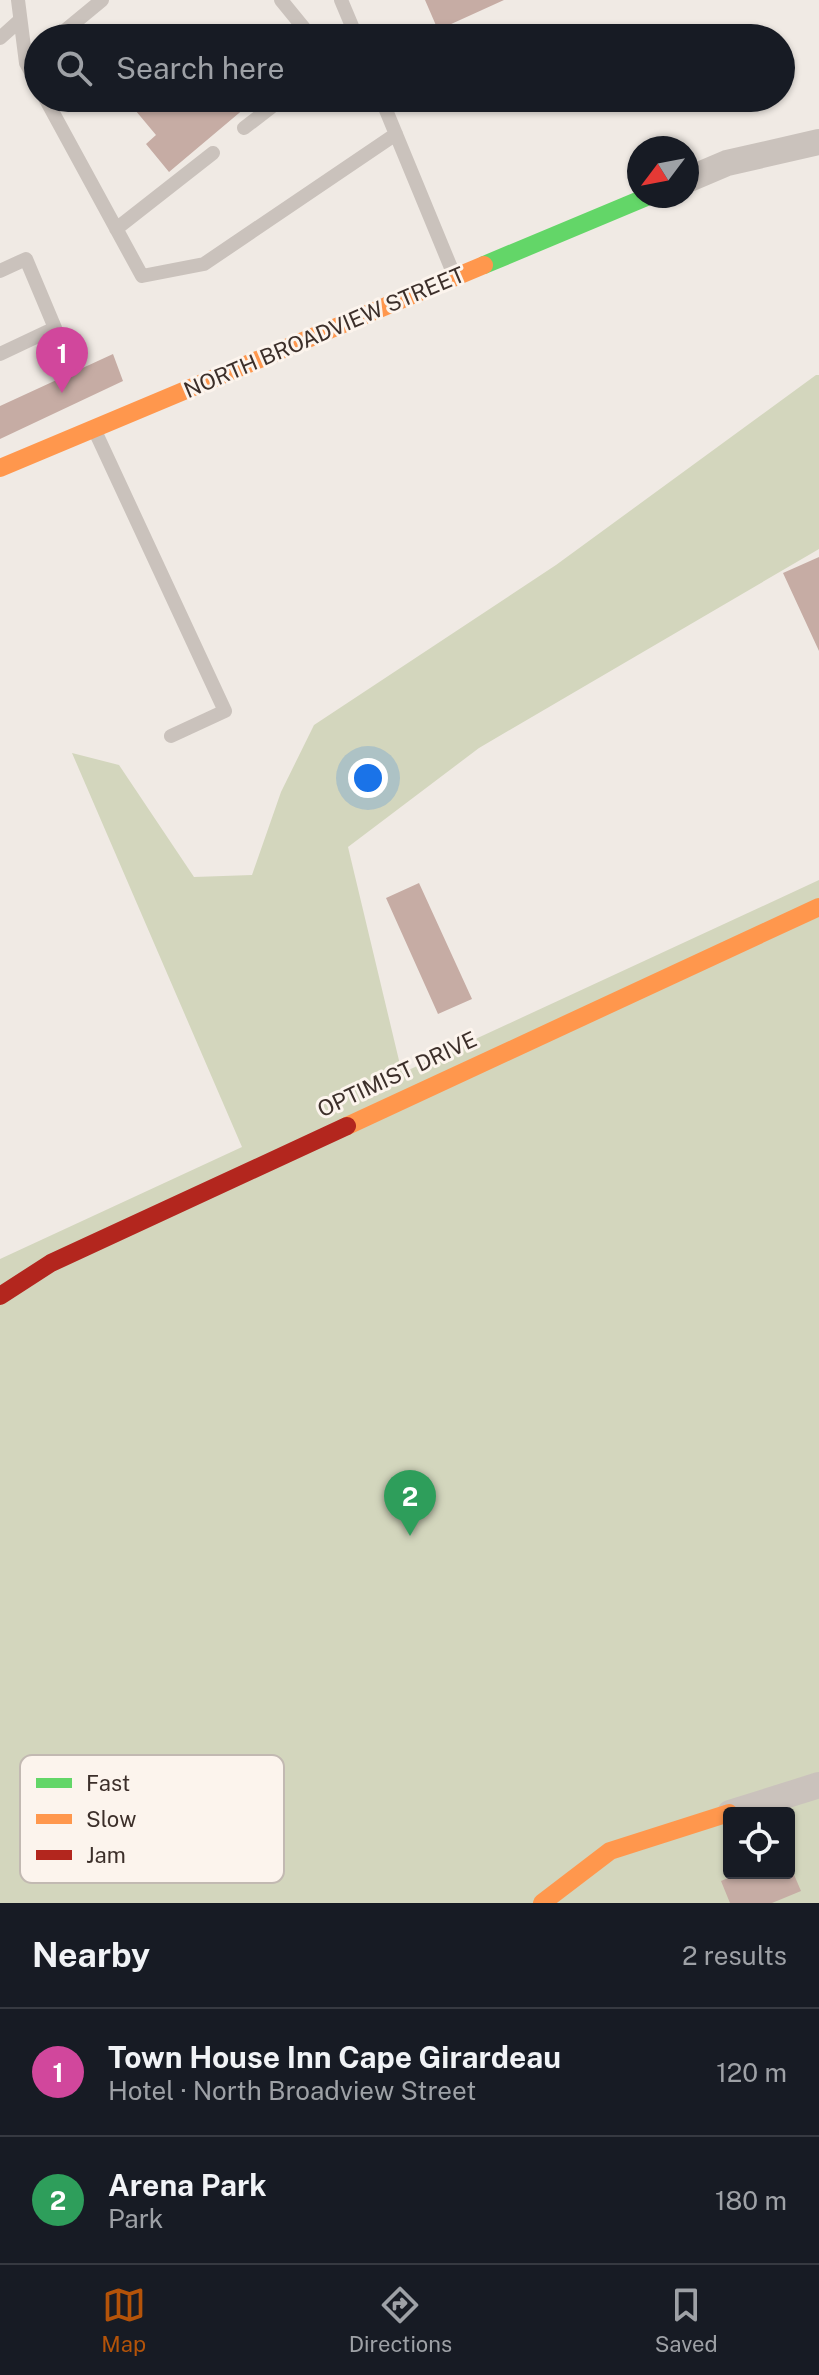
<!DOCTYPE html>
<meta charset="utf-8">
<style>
:root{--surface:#171b24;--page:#20242c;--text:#f1f3f6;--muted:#9ea1a6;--line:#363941;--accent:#b45309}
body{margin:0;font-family:"Public Sans",sans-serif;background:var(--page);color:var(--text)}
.controls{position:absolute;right:24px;bottom:24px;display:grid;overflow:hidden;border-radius:8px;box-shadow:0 2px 6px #0004}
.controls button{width:72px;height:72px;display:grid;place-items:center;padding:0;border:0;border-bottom:2px solid var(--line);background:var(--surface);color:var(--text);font:40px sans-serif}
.compass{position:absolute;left:627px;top:136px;width:72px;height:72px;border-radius:50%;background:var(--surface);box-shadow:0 2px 6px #0004;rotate:238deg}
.you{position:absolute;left:368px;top:778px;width:28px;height:28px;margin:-20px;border:6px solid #fff;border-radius:50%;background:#1a73e8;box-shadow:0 0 0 12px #1a73e833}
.badge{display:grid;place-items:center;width:52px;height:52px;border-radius:50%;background:var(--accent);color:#fff;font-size:26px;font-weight:700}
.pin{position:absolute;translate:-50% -66px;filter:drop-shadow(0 2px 4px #0008)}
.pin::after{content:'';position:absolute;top:42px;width:28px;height:24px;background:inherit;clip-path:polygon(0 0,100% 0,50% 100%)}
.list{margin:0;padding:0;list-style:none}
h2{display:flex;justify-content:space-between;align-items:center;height:104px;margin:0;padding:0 32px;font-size:34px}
h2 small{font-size:26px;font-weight:400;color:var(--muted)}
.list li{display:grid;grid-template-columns:52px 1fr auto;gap:24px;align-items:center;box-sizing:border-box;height:128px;padding:0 32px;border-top:2px solid var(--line)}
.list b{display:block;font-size:30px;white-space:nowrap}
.list p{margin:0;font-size:26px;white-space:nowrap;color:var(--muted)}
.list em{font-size:26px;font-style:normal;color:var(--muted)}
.icon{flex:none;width:44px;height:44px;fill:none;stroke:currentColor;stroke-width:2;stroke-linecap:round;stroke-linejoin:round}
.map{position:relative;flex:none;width:819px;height:1903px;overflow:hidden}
.search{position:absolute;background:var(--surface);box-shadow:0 2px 6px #0004;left:24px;right:24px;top:24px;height:88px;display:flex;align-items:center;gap:20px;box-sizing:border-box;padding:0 28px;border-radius:44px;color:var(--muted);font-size:30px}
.sheet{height:360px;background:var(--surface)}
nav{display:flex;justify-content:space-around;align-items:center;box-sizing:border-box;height:112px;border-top:2px solid var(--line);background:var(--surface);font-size:22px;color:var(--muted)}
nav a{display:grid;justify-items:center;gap:4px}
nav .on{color:var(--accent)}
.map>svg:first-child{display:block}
.green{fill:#d3d6bd;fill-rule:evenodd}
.building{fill:#c6aca4}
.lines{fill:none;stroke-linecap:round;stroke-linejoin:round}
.lane{stroke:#cac2bc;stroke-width:14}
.street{stroke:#cac2bc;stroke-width:26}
.fast{stroke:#63d668;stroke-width:18}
.slow{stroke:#ff974d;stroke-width:18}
.jam{stroke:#b3261e;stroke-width:18}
.labels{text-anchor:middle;stroke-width:6;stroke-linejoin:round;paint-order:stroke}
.street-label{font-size:22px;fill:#3c2f2a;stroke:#fcf4ed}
.key{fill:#fcf4ed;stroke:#c2b9b2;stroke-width:2}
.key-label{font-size:22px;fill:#3c2f2a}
</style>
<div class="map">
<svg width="819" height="1903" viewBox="0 0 819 1903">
<rect width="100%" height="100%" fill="#f0eae4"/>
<path class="green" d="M816,375H819V549L479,748L348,847L402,1073L819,880V1903H0V1259L242,1147L72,753L119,765L194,877L252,875L281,792L314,725L556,565ZM729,1813H789V1873H729Z"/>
<path class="building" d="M425,0H504L438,30Z
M202,26L212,38H187Z
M125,98H257L169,172L146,144L156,135Z
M113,354L123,381L0,439V406Z
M819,557V651L783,573Z
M419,883L472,999L438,1014L386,898Z
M789,1863L801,1891L772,1903H730L721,1881L740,1873H789Z"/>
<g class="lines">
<path class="lane" d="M18,0L26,63L38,85
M281,0L312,38
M341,0L357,38
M0,38L18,22
M56,38L102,0
M45,98L142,276L204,264L396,134
M381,98L454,275
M244,128L283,98
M116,229L213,153
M0,271L26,259L55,328L0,354
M95,431L225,711L171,736"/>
<path class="street" d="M687,180L727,163L819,142
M730,1813L819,1785"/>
<path class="fast" d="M484,265L649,196"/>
<path class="slow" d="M0,468L484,265
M347,1126L819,907
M542,1903L610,1851L729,1813"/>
<path class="jam" d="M0,1296L51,1263L347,1126"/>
</g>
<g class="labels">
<g class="street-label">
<text transform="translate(324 332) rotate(-23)" y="8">NORTH BROADVIEW STREET</text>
<text transform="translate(397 1074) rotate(-25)" y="8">OPTIMIST DRIVE</text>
</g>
</g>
<rect x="20" y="1755" width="264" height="128" rx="12" class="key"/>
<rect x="36" y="1778" width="36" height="10" fill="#63d668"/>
<rect x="36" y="1814" width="36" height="10" fill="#ff974d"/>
<rect x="36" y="1850" width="36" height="10" fill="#b3261e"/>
<g class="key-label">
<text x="86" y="1791">Fast</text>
<text x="86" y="1827">Slow</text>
<text x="86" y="1863">Jam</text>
</g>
</svg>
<div class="controls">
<button><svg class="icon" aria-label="locate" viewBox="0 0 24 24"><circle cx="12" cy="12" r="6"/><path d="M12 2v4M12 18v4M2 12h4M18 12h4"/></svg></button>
</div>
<svg class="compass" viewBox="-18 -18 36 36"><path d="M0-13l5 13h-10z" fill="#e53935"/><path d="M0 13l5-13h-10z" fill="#9ea1a6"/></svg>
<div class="you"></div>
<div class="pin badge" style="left:62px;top:393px;background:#d1479c">1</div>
<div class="pin badge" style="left:410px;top:1536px;background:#2e9e5b">2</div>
<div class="search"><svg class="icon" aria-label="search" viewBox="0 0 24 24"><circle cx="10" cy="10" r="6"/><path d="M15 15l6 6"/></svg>Search here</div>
</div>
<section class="sheet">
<h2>Nearby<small>2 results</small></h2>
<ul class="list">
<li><span class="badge" style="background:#d1479c">1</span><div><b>Town House Inn Cape Girardeau</b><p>Hotel · North Broadview Street</p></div><em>120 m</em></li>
<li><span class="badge" style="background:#2e9e5b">2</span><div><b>Arena Park</b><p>Park</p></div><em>180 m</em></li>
</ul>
</section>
<nav>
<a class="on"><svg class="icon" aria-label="map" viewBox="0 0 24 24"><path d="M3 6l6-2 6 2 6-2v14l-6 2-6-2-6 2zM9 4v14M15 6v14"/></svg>Map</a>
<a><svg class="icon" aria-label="directions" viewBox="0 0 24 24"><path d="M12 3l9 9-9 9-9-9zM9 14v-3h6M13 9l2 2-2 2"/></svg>Directions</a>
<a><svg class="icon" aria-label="saved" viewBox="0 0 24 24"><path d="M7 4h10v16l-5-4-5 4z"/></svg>Saved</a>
</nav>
